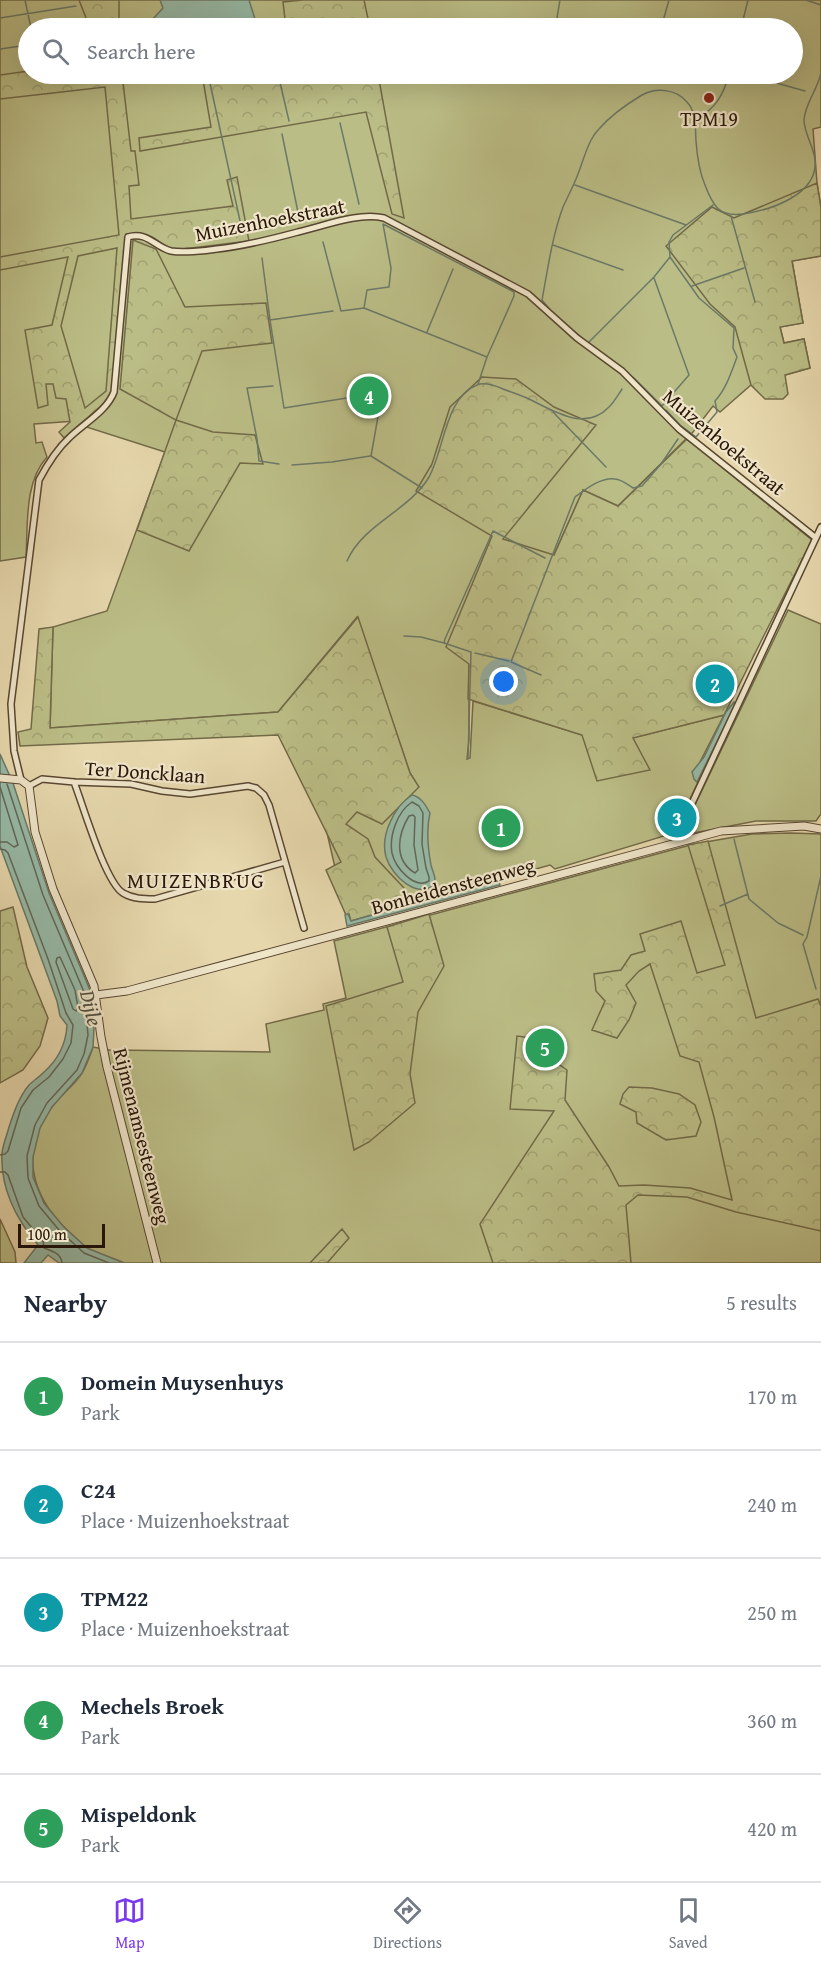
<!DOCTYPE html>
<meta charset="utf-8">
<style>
:root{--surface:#fff;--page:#f6f6f7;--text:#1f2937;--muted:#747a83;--line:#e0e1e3;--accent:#7c3aed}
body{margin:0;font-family:"Gentium Book Plus",serif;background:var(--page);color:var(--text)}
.scale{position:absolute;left:18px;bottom:15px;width:87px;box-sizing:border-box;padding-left:6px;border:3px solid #2a1709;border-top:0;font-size:16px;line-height:21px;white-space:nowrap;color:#2a1709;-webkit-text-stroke:4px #efe5c9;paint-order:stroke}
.you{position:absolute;left:504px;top:682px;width:21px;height:21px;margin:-15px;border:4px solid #fff;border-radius:50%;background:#1a73e8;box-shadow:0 0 0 9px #1a73e833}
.badge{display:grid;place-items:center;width:39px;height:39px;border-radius:50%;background:var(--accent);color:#fff;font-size:20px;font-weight:700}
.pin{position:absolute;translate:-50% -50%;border:3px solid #fff;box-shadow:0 2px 6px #0006}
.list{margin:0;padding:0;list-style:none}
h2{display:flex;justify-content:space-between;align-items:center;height:78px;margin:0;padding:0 24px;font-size:26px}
h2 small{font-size:20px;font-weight:400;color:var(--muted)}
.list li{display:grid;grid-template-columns:39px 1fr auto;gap:18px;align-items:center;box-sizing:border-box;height:108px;padding:0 24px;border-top:2px solid var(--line)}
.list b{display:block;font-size:22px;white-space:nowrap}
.list p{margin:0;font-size:20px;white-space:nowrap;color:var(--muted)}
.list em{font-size:20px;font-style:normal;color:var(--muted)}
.icon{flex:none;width:33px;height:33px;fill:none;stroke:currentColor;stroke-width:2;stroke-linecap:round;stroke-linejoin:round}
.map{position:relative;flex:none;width:821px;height:1263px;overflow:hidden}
.search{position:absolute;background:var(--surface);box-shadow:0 6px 24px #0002;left:18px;right:18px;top:18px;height:66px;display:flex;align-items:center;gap:15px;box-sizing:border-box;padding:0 21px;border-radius:33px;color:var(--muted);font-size:22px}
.sheet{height:618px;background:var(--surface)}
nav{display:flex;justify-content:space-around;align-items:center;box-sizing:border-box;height:84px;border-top:2px solid var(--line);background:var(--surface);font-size:16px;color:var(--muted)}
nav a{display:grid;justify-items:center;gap:3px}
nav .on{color:var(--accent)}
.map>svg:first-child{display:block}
.green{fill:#bbbd86;stroke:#726a48;stroke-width:1.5;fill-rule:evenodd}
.forest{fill:url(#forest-crowns);stroke:#726a48;stroke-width:1.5;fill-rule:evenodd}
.water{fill:#97baa7;stroke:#6b7968;stroke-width:1.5}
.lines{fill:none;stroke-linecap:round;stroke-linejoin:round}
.shore{stroke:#606858;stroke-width:1.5}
.stream{stroke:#6b7968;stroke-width:1.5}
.minor-casing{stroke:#594732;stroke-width:8}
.tertiary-casing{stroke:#594732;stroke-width:9}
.minor{stroke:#efe5c9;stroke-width:5}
.tertiary{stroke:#efe5c9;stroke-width:7}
.poi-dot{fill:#8f2418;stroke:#efe5c9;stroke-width:2}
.labels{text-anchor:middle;stroke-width:4.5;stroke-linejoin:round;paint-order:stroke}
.poi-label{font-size:20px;fill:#2a1709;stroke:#efe5c9}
.street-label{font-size:20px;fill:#2a1709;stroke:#efe5c9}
.neighbourhood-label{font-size:21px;letter-spacing:1.5px;fill:#2a1709;stroke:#efe5c9}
.water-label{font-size:21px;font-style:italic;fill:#505040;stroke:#efe5c9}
</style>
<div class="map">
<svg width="821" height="1263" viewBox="0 0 821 1263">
<defs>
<pattern id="forest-crowns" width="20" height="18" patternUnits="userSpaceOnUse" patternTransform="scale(1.5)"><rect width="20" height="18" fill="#bbbd86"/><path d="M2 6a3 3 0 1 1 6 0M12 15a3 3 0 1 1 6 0" fill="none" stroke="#a1a272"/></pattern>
</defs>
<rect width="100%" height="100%" fill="#e6d7ac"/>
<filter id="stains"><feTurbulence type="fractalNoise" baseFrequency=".00333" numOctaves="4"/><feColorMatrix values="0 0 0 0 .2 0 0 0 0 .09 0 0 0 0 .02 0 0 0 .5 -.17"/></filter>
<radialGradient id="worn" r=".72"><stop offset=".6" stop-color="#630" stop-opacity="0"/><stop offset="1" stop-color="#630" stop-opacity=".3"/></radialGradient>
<path class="green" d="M0,0H821V127L813,129L817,183L821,208V256L792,261L803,323L780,327L784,343L804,339L810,368L751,385L720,412L713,406L693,432L618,506L583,490L554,555L469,664V740L467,759L470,758L473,701L582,735L632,738L724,715L700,762L696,781L698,782L674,833L555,869L550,865L351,921L349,914L346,915L321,807L415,781L410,773L357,617L278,712L50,728L53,627L107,611L165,452L77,424L76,421L34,424L36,443L42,442L47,457C24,482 28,525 26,557L0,561ZM28,28H792V74H28Z
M788,610L821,624V814L816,821H756L683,835V830Z
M791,833L821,834V1263H124C112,1257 97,1255 86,1247C79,1243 74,1237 68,1231C31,1196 19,1151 52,1107C60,1095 74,1086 82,1073C87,1065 90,1056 93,1047L109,1050L270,1052L266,1024L324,1010L323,1004L346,998L334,941L694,844L752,834Z
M0,1219L15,1252L16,1263H0Z"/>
<path class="forest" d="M79,0H119V28H90Z
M303,0H364L370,28H286L283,2Z
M28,71V74H122L131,151H135L139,185L129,186L131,219L233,206L227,180L237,177L249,241L175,250C165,247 160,241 152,237C144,233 135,233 126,234L114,389L110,398L64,438L59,432L70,422L66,399L56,398L53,384H46L48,405L38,408L25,330L52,325L68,257L0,270V257L119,235L105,87L0,99V75ZM117,248L106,391L85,408L61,326L78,256Z
M218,74H378L404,218L392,214L366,112L140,151L139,138L211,127L203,80L218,78Z
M817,183L821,208V256L792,261L803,323L780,327L784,343L804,339L810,368L785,375L788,394L783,399H765L751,385L735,327L710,304L666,246L712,207L734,218Z
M133,240L156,249L185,307L266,303L272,343L202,351L176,420L213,432L255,435L263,464L240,463L189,551L137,530L176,420L120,389Z
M482,377L516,379L554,407L596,425L503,539L554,555L583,490L618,506L687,439L812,540L724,715L633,738L650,770L597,781L582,735L468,699L469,664L446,647L492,536L416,491L432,464L450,407Z
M358,617L410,773L419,787L382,824L357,812L346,824L368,839L375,857L404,888L413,903L351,921L349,914L346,915L326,870L341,862L278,735L20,746L18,732L31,729L39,629L53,627L50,728L278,712Z
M708,841L756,1018L818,999L821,1006V1231L736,1212L687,1197L638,1195L626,1205L631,1263H493L480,1224L554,1111L510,1109L517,1036L555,1041L557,1063L567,1070L565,1100L609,1167L619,1186L644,1185L690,1188L732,1200L714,1117L699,1062L680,1056L650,964L639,971L626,985L636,1003L629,1020L617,1038L592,1030L605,1001L596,991L594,974L621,970L631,955L645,951L640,934L681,921L697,973L725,965L688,845Z
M13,907L27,967L48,1018L40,1046L23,1070L0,1083V911Z
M429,914L444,966L418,1012L410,1074L415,1103L369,1142L354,1150L326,1006L403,982L387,927Z
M629,1087L652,1088L679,1094L695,1105L701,1122L696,1136L666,1140L637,1123L636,1112L620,1104L623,1094Z
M342,1229L349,1238L327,1263H310Z"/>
<path class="water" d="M160,0H249L255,19L267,28H175L168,19L155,23L152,20L163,8Z
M734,702L736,703L697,782L694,779L692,772L704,757L726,712Z
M0,754L13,783L49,893L90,990L94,1029L93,1047L82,1073L52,1107L40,1128L33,1157V1177L44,1203L63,1226L87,1248L124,1263H59L48,1255L41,1263H24L38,1245C16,1219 0,1189 2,1153C3,1144 7,1135 9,1127C14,1112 19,1097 29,1085C33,1081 39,1077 43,1073C58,1060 66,1045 67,1025L60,1016L57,1001L0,846Z
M412,795C421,797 425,804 430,813C426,830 428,849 431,865C433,873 436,876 435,884C417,900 392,876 386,857C380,835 394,807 412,795Z
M498,879L500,885L347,926L345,915L348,914L351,921Z"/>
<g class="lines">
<path class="shore" d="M7,784L43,895L84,992L88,1035L84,1054L77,1070L47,1103L35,1125L27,1156L28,1178L39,1206L59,1230L84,1253L109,1263
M0,787L18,845L14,847L7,842H0
M412,802L419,806L423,813L422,844L426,868L429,877V881C414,890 395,867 392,853C389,836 397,812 412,802Z
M413,815L415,817L414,845L418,870L415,873C393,860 398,834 409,816Z
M0,849L5,850L8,853L48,959L66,1013L73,1025L71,1043L63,1059L49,1077L33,1090L21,1108L8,1151L5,1154L0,1155
M60,957L75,990L78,1008L76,1011L73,1009L56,962L57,958Z
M0,1172H5L8,1175L23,1217L43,1241L44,1248C52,1251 61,1253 62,1263"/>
<path class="stream" d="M25,0L31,28
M560,0L557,18L576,28
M806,0L821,5
M0,18L76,6
M661,28L669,0
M741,28L748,0
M0,49L28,45
M208,74L242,230
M278,74L289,121
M653,74L656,75
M744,74L805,91
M696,118C716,110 724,93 729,74
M340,123L359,204
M282,134L300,222
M575,185L686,225
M731,216L755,302
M323,242L341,311L364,308L487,357L478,384
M553,245L623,270
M262,258L270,320L333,311
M692,286L744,268
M364,308L367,290L389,287L391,268L383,224L514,292V296L487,357
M552,312L542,300C548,268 552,237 563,207C568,196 574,185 578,174C584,159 588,140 599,129C611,115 627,104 642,95C656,87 676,89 687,102C697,113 695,127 696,141C697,155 699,171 705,185C713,206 719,217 743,214C770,210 819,195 815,159C813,146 804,132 804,120C805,103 818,89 821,73
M270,320L284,408L378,393L382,394L371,456L422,488
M562,321L588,343L654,277L670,257
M427,332L453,269
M589,343L634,378L662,406L689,375L654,278
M273,386L247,388L257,439L259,461L279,464
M666,410L680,425L696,437L717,412L715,401C726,389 731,373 737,357L733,348L734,328L699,298L670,257L669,242L673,235L713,205
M553,412L606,467
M292,465L332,462L370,456
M347,561C363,524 409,511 429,477C444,451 445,397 477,385C484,382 496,386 503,389C513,393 524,396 533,401C557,413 586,431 609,407C614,402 618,395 622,389
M404,636L421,637L444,643
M475,653L509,661
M541,675L511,662L575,497C586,489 601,477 615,479C621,479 628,485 633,488L642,486L661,464L678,439
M468,759L471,652L444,643L445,639L493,531L545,558
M734,839L749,899L778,923L803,935
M720,906L748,894
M816,989L803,944L807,937L821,876"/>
<g class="minor-casing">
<path id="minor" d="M21,780L14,751L11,704L39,480C47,465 56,450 69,438C83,424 107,411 114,392L128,237C147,231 155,247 171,251C181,253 205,251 217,249C244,246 272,239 298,232C324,226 358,212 384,218L528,294L577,338L622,371L679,429L816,538
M74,782C83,805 105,882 123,893C133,899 144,899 155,899L285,862
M29,786L42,779L74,782L131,784L162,791L190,794L248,786L256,788L264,795L269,805L304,928
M677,842L679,831L821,527"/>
</g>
<g class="tertiary-casing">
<path id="tertiary" d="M0,778L21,780L29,786L35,832L53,889L94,986L101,1037L107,1067L157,1263
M96,995L127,991L721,831L804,826L821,829"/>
</g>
<use href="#minor" class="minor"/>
<use href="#tertiary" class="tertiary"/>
</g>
<circle class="poi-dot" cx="709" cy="98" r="6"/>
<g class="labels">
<g class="poi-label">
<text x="709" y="126">TPM19</text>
</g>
<g class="street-label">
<text transform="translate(270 220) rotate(-11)" y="7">Muizenhoekstraat</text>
<text transform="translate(724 442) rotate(40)" y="7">Muizenhoekstraat</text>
<text transform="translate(145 772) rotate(4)" y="7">Ter Doncklaan</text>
<text transform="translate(453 886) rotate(-15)" y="7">Bonheidensteenweg</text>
<text transform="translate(142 1136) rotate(76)" y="7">Rijmenamsesteenweg</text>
</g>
<g class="neighbourhood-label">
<text x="196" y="888">MUIZENBRUG</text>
</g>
<g class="water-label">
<text transform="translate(91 1008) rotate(76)" y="7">Dijle</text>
</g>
</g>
<rect width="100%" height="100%" filter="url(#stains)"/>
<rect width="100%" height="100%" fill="url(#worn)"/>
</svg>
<div class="scale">100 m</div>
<div class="you"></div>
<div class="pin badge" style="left:501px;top:828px;background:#2e9e5b">1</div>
<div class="pin badge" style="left:715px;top:684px;background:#0f9aa8">2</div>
<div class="pin badge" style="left:677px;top:818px;background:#0f9aa8">3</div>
<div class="pin badge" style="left:369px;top:396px;background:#2e9e5b">4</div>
<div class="pin badge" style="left:545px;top:1048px;background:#2e9e5b">5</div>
<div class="search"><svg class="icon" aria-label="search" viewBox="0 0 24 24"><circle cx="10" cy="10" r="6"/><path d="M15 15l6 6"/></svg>Search here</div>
</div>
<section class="sheet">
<h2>Nearby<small>5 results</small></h2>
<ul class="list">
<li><span class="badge" style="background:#2e9e5b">1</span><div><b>Domein Muysenhuys</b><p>Park</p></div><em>170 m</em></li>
<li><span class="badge" style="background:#0f9aa8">2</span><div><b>C24</b><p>Place · Muizenhoekstraat</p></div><em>240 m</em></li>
<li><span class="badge" style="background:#0f9aa8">3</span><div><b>TPM22</b><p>Place · Muizenhoekstraat</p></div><em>250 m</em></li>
<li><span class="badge" style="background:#2e9e5b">4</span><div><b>Mechels Broek</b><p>Park</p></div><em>360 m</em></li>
<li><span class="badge" style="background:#2e9e5b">5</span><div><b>Mispeldonk</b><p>Park</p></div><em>420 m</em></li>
</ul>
</section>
<nav>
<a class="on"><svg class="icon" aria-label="map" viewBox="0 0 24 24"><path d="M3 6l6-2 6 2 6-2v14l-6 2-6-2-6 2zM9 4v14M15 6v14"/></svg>Map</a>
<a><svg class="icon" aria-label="directions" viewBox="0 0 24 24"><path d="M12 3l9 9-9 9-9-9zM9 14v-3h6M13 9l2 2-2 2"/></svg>Directions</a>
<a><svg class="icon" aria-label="saved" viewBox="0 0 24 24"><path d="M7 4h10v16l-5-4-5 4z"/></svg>Saved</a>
</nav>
